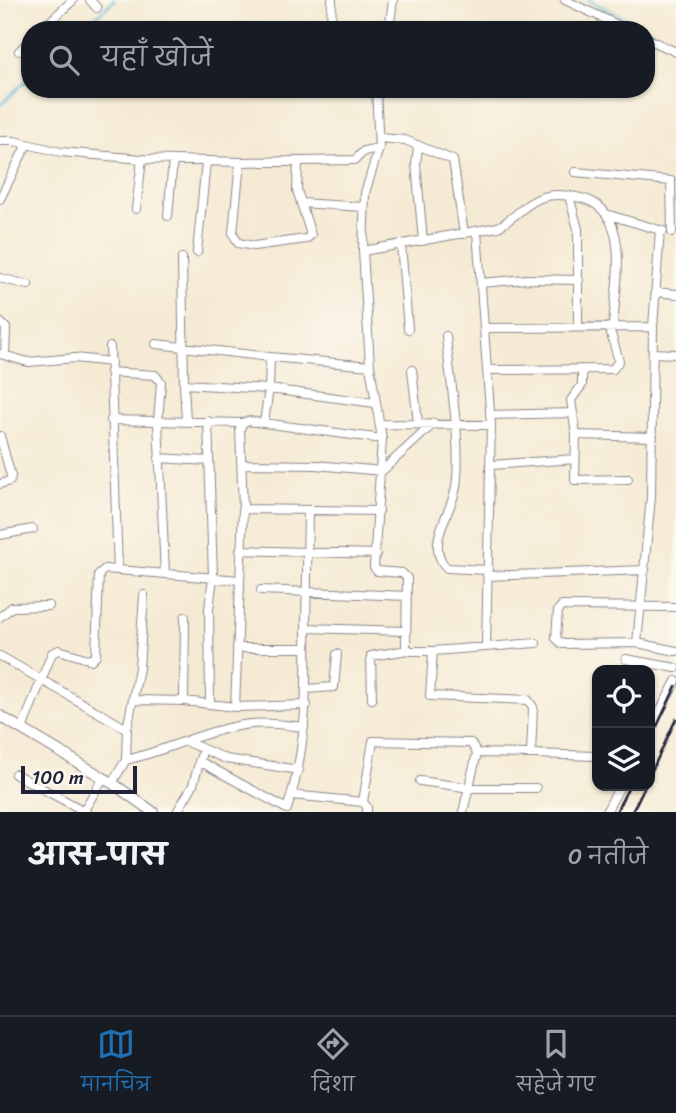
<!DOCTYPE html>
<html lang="hi">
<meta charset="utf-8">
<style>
:root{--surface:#171b24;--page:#242831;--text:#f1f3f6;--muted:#9ea1a6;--line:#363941;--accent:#1f6fb2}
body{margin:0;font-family:Sriracha,"Playpen Sans Deva",sans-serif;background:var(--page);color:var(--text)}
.controls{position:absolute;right:21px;bottom:21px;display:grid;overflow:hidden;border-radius:14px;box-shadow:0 2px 5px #0004}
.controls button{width:63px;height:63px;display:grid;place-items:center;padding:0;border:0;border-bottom:2px solid var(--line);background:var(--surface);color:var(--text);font:35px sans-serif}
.scale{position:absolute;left:21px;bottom:18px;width:116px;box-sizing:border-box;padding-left:7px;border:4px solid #22223b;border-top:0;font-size:19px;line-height:24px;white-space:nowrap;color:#22223b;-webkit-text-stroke:5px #fbf7ec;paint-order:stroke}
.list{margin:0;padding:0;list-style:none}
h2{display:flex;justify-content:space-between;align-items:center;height:91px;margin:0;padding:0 28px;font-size:30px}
h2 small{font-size:23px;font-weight:400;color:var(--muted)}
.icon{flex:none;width:38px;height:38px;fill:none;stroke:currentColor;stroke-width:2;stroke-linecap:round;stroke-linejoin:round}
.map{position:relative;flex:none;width:676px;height:812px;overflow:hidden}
.search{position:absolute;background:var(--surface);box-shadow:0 2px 5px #0004;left:21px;right:21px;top:21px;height:77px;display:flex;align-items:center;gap:18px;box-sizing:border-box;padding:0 24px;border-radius:28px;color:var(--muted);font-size:26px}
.sheet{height:203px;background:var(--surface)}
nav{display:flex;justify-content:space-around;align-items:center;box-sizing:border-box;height:98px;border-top:2px solid var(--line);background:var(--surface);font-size:19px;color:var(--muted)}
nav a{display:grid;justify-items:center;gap:4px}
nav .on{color:var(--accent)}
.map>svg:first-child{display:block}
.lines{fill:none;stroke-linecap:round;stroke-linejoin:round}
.stream{stroke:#5ab9d8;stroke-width:2.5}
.minor-casing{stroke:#8c8688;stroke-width:10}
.major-casing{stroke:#8c8688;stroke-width:12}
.minor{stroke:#fff;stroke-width:8}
.major{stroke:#fff;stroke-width:10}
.rail{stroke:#22223b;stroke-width:2.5}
</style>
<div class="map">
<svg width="676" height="812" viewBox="0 0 676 812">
<rect width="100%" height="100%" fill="#fbf7ec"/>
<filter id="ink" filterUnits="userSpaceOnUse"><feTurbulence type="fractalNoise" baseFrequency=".0143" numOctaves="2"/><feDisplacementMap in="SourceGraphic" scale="14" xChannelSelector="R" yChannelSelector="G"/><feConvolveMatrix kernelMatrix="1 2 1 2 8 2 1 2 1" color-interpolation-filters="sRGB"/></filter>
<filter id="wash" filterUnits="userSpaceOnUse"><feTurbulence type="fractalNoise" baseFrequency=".00686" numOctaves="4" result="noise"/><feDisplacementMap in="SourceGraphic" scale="28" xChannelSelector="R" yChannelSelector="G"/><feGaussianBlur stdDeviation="1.57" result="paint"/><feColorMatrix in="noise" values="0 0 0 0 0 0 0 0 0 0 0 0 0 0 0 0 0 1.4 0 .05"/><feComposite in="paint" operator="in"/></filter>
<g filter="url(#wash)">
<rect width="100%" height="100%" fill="#f5ead4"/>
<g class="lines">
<path class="stream" d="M588,0L676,43
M82,30L114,0
M0,105L30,77"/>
</g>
</g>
<g filter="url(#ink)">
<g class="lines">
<g class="minor-casing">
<path id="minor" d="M90,0L97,8
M332,0L331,24L361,26
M565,0L628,30
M41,30L73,0
M389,30L393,0
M646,38L676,52
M19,51L30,41
M376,89L379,148L365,193L363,251L370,366L382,439L374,567L377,571L402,573L407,578L406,647L411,651H433L430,696L528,700L533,707L531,754L477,753L463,812
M379,138L405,140L453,160L464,234
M0,141H14L61,152L142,159L240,162L355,160L364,151L379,148
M418,147L416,164L423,241
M240,162L233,233L238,243L254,246L306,239L311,235L297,190L298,161
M575,172L671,181L672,232
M569,196L578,229V327
M0,199L27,144
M301,203L363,207
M136,209L142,159
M609,215L663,231
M168,216L173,160
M401,244L408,329
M363,251L498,227C514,219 526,202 543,197C553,194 566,195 576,197C635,206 615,284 613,327
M197,252L206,162
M182,258L184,384
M0,278L28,285
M481,283L527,279L579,280
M655,292L676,294
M0,322L6,328L5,355
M653,327L660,230
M484,328L653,327L651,497L637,643
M446,336C450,381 462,444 456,487C453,511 423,545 447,568L487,570
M156,344L270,357
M653,353L676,354
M0,354L28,362L75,358L111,362
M412,370L418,423
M487,370L613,369L619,361L609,327
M582,370V385L571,400L576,435L575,480L628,479
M110,372L155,375L161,382L158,421L165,574
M490,415L573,413
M111,420L242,423
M186,421L184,384L269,389L270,357L370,366
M208,421L213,577L209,609L210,704
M264,422L269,389L375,403
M380,424L491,425L477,231
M576,435L653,437
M0,436L11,476L10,481L0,484
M159,458L209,461
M242,464L316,465L382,471L434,423
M491,465L575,459
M243,509L379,511
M308,511L306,628L406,631
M0,535L33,529
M240,550L376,554
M118,570L240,580
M487,576L645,570
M261,590L407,596
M676,607L562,606L558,610L556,638L562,644L637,643L676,651
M0,617L12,607L49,606
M486,646L491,425
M237,648H306
M433,651L536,643
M0,656L127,729
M626,659L676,668
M306,689L334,687L337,654
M372,699L371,656L408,650
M134,700L184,701L235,707
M184,701L185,617
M307,705L235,707L243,509L240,430L242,423L248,421L382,439
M22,729L52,653L59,650L91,660L96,655L99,574L105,569L118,570L110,347
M650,730L676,681
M187,742L226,759L299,770
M531,754L597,756
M126,760C168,750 208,729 250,724C268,722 286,725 304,727
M199,761L287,809C307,750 307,689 306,628
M15,774L86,812
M420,781L471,788H536
M112,783L126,760L127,729L139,668L144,595
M292,795L363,802L367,807V812
M363,802L373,741L471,743L477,753
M83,812L103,778
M177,812L193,785L201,756
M606,812L620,786"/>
</g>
<g class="major-casing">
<path id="major" d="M0,716L112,783L153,812"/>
</g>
<use href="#minor" class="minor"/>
<use href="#major" class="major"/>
<path class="rail" d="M650,741L676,686
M650,775L676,719
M616,812L629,786
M632,812L645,786"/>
</g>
</g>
</svg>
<div class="controls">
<button><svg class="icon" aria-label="locate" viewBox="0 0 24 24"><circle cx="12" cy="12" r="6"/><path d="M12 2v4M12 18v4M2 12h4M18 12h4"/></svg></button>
<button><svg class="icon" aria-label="layers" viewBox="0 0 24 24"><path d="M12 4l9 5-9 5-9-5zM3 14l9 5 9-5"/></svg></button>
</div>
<div class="scale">100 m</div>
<div class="search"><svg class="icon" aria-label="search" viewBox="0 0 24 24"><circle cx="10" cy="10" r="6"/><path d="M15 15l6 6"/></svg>यहाँ खोजें</div>
</div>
<section class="sheet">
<h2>आस-पास<small>0 नतीजे</small></h2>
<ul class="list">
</ul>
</section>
<nav>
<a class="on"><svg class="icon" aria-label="map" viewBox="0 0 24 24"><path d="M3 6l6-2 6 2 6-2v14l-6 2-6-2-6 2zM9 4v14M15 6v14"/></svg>मानचित्र</a>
<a><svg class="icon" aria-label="directions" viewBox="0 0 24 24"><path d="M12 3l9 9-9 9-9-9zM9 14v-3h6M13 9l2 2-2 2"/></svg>दिशा</a>
<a><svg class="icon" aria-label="saved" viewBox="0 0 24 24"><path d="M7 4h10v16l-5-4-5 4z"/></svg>सहेजे गए</a>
</nav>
